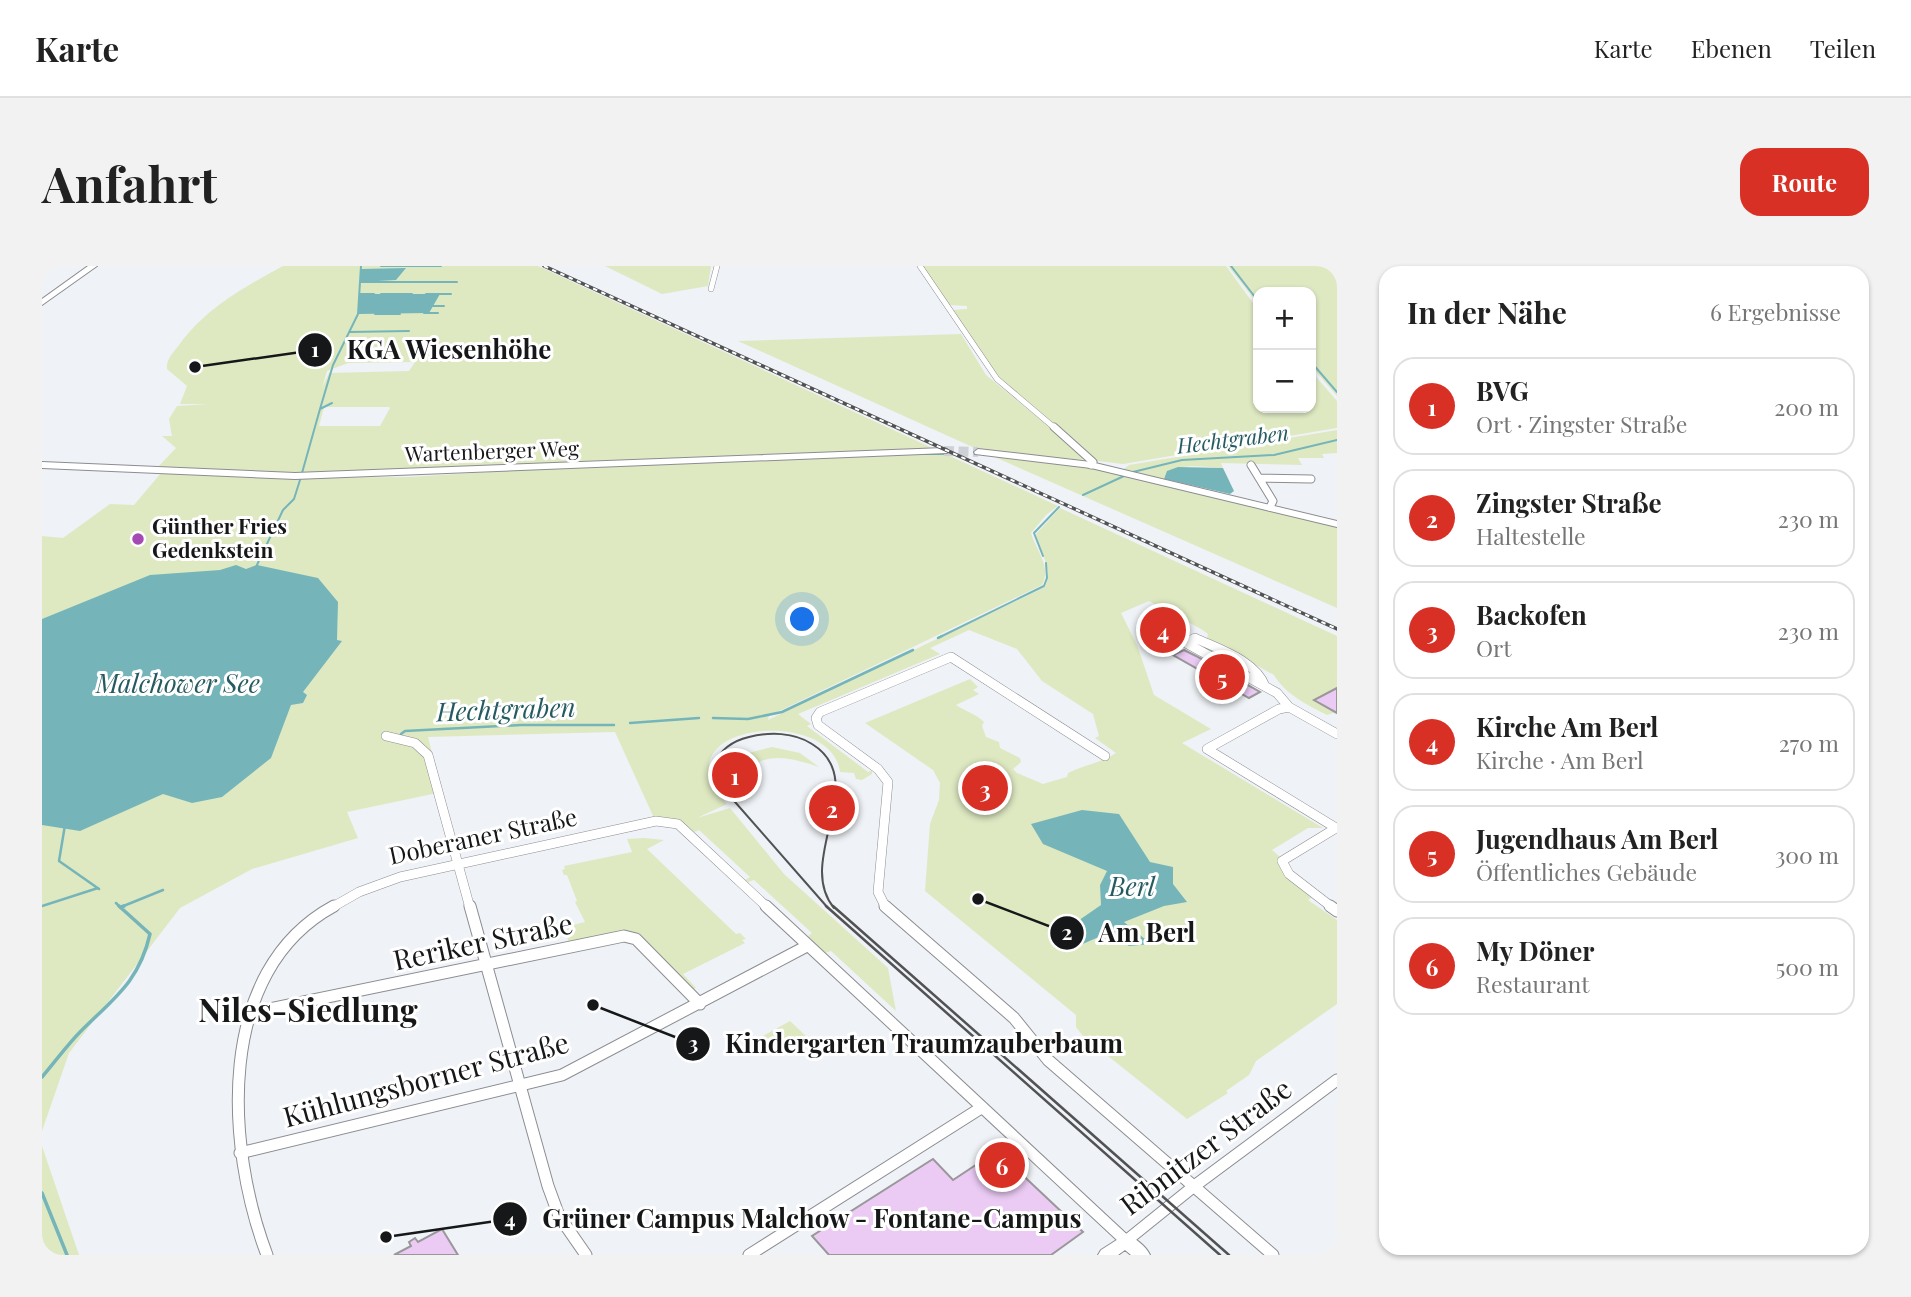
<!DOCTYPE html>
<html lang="de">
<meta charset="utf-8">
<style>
:root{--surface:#fff;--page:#f2f2f2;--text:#222;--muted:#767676;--line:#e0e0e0;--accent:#d93025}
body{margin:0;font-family:"Playfair Display",serif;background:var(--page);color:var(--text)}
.controls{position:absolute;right:21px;top:21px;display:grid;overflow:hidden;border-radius:14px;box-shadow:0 2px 5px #0004}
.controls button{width:63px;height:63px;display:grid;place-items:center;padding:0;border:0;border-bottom:2px solid var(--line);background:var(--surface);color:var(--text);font:35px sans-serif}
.you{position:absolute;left:761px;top:354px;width:24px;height:24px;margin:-18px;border:5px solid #fff;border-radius:50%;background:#1a73e8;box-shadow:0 0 0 10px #1a73e833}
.badge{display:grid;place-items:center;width:46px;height:46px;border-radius:50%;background:var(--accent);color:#fff;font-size:23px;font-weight:700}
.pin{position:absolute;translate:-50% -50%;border:4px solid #fff;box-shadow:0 2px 7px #0006}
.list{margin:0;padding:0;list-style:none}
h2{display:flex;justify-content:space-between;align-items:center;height:91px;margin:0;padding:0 28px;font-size:30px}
h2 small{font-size:23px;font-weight:400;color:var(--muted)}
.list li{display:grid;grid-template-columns:46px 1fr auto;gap:21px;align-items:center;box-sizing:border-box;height:98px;margin:0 14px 14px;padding:0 14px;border:2px solid var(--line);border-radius:21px}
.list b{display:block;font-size:26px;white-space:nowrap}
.list p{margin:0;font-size:23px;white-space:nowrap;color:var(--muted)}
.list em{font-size:23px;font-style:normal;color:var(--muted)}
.map{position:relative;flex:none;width:1295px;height:989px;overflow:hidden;border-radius:21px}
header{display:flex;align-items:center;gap:42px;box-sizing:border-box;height:98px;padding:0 35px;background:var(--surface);border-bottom:2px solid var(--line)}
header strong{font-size:33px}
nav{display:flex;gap:38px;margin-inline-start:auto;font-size:24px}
.intro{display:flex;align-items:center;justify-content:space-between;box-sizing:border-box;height:168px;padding:0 42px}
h1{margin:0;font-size:49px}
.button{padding:18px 32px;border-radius:21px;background:var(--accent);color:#fff;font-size:24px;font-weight:700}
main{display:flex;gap:42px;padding:0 42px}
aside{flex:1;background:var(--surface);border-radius:21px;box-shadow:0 2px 5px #0004}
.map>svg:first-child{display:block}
.green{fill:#dee9c2;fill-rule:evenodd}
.water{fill:#75b5ba}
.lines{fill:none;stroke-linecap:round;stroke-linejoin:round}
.stream-far2{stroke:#75b5ba;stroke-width:2}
.stream-far1{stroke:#75b5ba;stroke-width:2.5}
.stream{stroke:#75b5ba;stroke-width:3.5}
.building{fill:#ebcbf4;stroke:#9a979a;stroke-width:2}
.secondary-tunnel{stroke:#ced1d5;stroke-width:10;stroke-dasharray:10 4.5;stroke-linecap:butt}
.minor-far3-casing{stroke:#8b8d91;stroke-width:6}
.minor-far2-casing{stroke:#8b8d91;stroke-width:9}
.minor-far1-casing{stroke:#8b8d91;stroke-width:10}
.minor-casing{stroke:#8b8d91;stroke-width:13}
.tertiary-casing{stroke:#8b8d91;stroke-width:2}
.secondary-casing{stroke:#8b8d91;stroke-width:2}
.primary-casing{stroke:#8b8d91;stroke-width:2}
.minor-far3{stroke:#fff;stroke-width:5}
.minor-far2{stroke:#fff;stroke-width:7}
.minor-far1{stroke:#fff;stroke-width:9}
.minor{stroke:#fff;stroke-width:11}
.tertiary{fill:#fff;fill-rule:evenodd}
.secondary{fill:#fff;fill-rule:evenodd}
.primary{fill:#fff;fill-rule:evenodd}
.tram-far1{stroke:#515254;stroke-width:2}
.tram{stroke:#515254;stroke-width:2.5}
.rail-casing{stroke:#515254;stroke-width:3.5}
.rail{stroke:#fff;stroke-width:2;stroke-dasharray:4.5;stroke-linecap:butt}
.poi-dot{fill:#a54ab5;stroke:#fff;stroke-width:2.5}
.labels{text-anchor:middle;stroke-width:6;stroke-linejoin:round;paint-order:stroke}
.far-water-label{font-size:21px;font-style:italic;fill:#255b60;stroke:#fff}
.far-street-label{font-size:21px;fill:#161718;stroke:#fff}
.far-poi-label{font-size:21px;font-weight:bold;fill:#161718;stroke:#fff;text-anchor:start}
.street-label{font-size:24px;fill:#161718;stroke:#fff}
.water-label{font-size:26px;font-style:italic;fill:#255b60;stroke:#fff}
.near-street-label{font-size:28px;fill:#161718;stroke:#fff}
.near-neighbourhood-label{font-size:32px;font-weight:bold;fill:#161718;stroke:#fff}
.leader{fill:none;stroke:#161718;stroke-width:2.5}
.callout-dot{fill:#161718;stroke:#fff;stroke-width:2.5}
.mark-label{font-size:21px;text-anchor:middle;font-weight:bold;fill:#fff}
.callout-label{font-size:26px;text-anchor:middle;font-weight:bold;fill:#161718;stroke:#fff;stroke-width:6;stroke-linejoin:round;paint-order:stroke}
</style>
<header>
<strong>Karte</strong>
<nav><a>Karte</a><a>Ebenen</a><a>Teilen</a></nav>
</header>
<div class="intro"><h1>Anfahrt</h1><a class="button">Route</a></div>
<main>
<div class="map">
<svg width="1295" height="989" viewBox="0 0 1295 989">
<rect width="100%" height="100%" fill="#eff2f6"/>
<path class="green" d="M241,0H496L1016,240L1004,249L989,267C994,284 1010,301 1000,319L727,450L726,454L1003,321C1012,301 997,287 994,268L1018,242L1295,370V422L1272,434L1294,446L1285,449C1267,440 1243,428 1232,409L1165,372L1166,368L1159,363L1107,335L1079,347L1095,379L1112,429L1169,463L1140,477L1281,562H1266L1230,584L1238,591L1236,596L1240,605L1270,631L1266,634L1295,654V738L1214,795L1207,809L1184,825L1186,827L1145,853L1041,770L1034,761V749L883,625L888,558L897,534L898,517L891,504L823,457L928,413L936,421L931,424L937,428L914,439C923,445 934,448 942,456L940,460L944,471L957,476L958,482L978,492L979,496L971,503L975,507L1001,518L1025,511L1026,507C1042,499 1059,497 1074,487L1053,472L1057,470L1051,448L1000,415L975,383L927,364L888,382L898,388L756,448L769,458L765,460L826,506L830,504V508L820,514L814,513L812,507L798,506C791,449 663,454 667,504C668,517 678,528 685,538L655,552L688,542L742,608L846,702L854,745L789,685L783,687L765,671L770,667L712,614L706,616L703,614L708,611L657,564L652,566C638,556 632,550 612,552L573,466L386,471L400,526L305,546L316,572L210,603L138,642L27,787L0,865V270L21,272L68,238L92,239L119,207L238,212L367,211L478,204V200L256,208L115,202L134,182L120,170H130L127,153L135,140L166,138H138L145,120L125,103C124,93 131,87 137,79C164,42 201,22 241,0ZM373,96L367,105L287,107L280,122L285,105L306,97ZM282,141H347L348,142L338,160H277Z
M563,0H669L666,20L620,28Z
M880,0H1184L1216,44V50H1212L1216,51V142H1269V105L1295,135V162L1081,198L1056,195L967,122L951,104L910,44L925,43V40L907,39Z
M1186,0H1295V130L1269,100V26H1216V38Z
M919,68L944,109L1033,182L1042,191L1040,194L937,184L696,75Z
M1295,164V187L1280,188L1282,192H1256L1260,199L1179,197L1181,202C1160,201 1133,195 1121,213L1082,203L1087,199Z
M948,189L1057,202L1295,260V342Z
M730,481L758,487L777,501C750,492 728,485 702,504L693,501L706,487Z
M602,572L622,574L605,583L694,668L698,667L704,673L700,674L703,677L641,708L654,722L650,724L603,674L527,677L522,661L543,656L533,636L535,635L525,609H522L520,604L523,603L522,600L590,586L585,573Z
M748,755L766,772L737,789L719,771Z
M0,880L37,989H0Z"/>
<path class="water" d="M364,2L354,14L318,16L319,3Z
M317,28H398L387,47L316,48Z
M1136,201L1181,202L1192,225L1188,228L1122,213L1125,205Z
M194,299L204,303L215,299L276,312L296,336L295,374L300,375L261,426L265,429L261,437L249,439L229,492L180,531L150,537L121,528L38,565L0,559V353L108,309L178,304Z
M1040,544L1077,548L1108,596L1131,601V618L1145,636L1122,640L1082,656L1109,678L1087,680L1066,667L1036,680L1017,668L1059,639L1058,619L1065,605L1001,578L989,558Z"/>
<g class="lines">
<path class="stream-far2" d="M339,0H399
M1189,0L1216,35
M318,16H415
M318,28H332
M339,28H370
M384,28H409
M391,40H402
M382,47H396
M333,48H358
M307,66L367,65
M1269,96L1295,126
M278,143L291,99L316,48L319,0
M876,188H905
M1091,206L1140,194L1232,189L1295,174
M260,207L278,143L290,137
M1041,229L1082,210
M1001,290L992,267L1017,241
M214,301L241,244L252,233L258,214
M896,372L1002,320L1005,312L1004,297"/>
<path class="stream-far1" d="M896,372L900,370
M671,452L706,453L740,446L871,384
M588,457L657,452
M359,468L363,465L479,459H572
M23,559L17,595L57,623
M74,637L79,642
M0,640L56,622
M79,641L121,624"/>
<path class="stream" d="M79,641L82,640
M0,811C13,796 25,779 39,765C72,732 97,716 108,668L77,640
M0,927L25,989"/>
</g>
<path class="building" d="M1119,354L1142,366L1123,375L1100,362Z
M1142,384L1154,390L1218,426L1207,432L1131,389Z
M1295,422V447L1272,434Z
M955,885L1041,966L1009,989H787L770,970L891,893L911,914Z
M400,963L416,989H352L369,980L367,976L373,972L376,976Z"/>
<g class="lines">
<path class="secondary-tunnel" d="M902,185L936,186"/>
<g class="minor-far3-casing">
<path id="minor-far3" d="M878,0L955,113L1014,163
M669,23L675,0"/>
</g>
<g class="minor-far2-casing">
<path id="minor-far2" d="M1012,161L1051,196L1049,199
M1209,199L1231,235L1228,241
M1217,212L1269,213"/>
</g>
<g class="minor-far1-casing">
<path id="minor-far1" d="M1144,377L1235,427L1247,441L1295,468
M1144,377L1153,372C1176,383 1213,394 1223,420
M1247,441L1237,443L1165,483L1294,562L1240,595L1247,608L1291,642
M344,470L373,477L386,489L428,642
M289,642L317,626L358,611L614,555L636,558L726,642
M844,642L836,626L846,516L836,503L776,459L774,452L778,446L909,391L1063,490"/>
</g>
<g class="minor-casing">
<path id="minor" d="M428,640L506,920L517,950L544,989
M724,640L1084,975L1151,921L1295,814
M843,640L972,752L1006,794L1231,989
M1288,640L1295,645
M208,747L582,670L594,673L658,738
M198,887L520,809L765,680
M225,989C184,881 172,705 292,640
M707,989L939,842"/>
</g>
<g class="tertiary-casing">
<path id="tertiary" d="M1084,968C1093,972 1104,980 1108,989H1089L1083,984L1076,989H1056L1059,984Z"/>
</g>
<g class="secondary-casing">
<path id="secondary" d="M902,182L905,183V187L253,213L0,202V196L253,207Z
M936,183L1049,196L1295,255V261L1049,202L933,188L932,186Z"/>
</g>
<g class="primary-casing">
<path id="primary" d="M46,0H55L0,39V33Z"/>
</g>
<use href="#minor-far3" class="minor-far3"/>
<use href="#minor-far2" class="minor-far2"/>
<use href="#minor-far1" class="minor-far1"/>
<use href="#minor" class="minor"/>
<use href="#tertiary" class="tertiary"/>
<use href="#secondary" class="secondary"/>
<use href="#primary" class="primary"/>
<path class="tram-far1" d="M786,642L679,520L672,501C677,484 690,475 707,471C727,466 752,466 770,478C830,515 752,594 792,642"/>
<path class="tram" d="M784,640L1178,989
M791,640L1187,989"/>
<g class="rail-casing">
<path id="rail" d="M502,0L1295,363"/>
</g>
<use href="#rail" class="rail"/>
</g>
<circle class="poi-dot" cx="96" cy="273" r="7"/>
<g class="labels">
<g class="far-water-label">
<text transform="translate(1191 174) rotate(-7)" y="7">Hechtgraben</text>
</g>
<g class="far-street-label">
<text transform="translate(450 186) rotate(-2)" y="7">Wartenberger Weg</text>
</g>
<g class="far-poi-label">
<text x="110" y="268">Günther Fries<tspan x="110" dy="24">Gedenkstein</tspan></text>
</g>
<g class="street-label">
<text transform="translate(441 571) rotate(-12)" y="8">Doberaner Straße</text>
</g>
<g class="water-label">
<text x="136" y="427">Malchower See</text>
<text transform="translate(464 444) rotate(-2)" y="9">Hechtgraben</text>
<text x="1090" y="630">Berl</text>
</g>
<g class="near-street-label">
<text transform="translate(441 676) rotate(-12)" y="10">Reriker Straße</text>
<text transform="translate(384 814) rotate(-15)" y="10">Kühlungsborner Straße</text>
<text transform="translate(1164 881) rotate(-37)" y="10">Ribnitzer Straße</text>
</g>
<g class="near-neighbourhood-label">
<text x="266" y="756">Niles-Siedlung</text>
</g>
</g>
<path class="leader" d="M153 101L273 84M936 633L1025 667M551 739L651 778M344 971L468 953"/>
<g class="callout-dot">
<circle cx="153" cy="101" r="7"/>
<circle cx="936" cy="633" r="7"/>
<circle cx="551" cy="739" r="7"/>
<circle cx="344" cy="971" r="7"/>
<circle cx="273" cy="84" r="18"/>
<circle cx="1025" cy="667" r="18"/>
<circle cx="651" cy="778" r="18"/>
<circle cx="468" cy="953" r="18"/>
</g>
<g class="mark-label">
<text x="273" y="91">1</text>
<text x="1025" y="674">2</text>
<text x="651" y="785">3</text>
<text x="468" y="961">4</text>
</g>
<g class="callout-label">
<text x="407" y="93">KGA Wiesenhöhe</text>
<text x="1105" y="676">Am Berl</text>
<text x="882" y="787">Kindergarten Traumzauberbaum</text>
<text x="770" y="962">Grüner Campus Malchow - Fontane-Campus</text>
</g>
</svg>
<div class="controls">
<button>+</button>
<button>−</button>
</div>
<div class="you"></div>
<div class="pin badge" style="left:693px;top:509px">1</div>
<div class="pin badge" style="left:790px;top:542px">2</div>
<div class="pin badge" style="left:943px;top:522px">3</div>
<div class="pin badge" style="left:1121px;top:364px">4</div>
<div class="pin badge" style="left:1180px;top:411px">5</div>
<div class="pin badge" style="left:960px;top:899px">6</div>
</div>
<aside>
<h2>In der Nähe<small>6 Ergebnisse</small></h2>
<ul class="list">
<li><span class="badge">1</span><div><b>BVG</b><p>Ort · Zingster Straße</p></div><em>200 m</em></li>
<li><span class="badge">2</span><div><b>Zingster Straße</b><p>Haltestelle</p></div><em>230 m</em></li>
<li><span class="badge">3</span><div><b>Backofen</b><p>Ort</p></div><em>230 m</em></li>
<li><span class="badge">4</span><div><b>Kirche Am Berl</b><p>Kirche · Am Berl</p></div><em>270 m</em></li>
<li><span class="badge">5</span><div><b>Jugendhaus Am Berl</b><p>Öffentliches Gebäude</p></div><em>300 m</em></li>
<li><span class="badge">6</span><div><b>My Döner</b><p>Restaurant</p></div><em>500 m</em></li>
</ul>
</aside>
</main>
